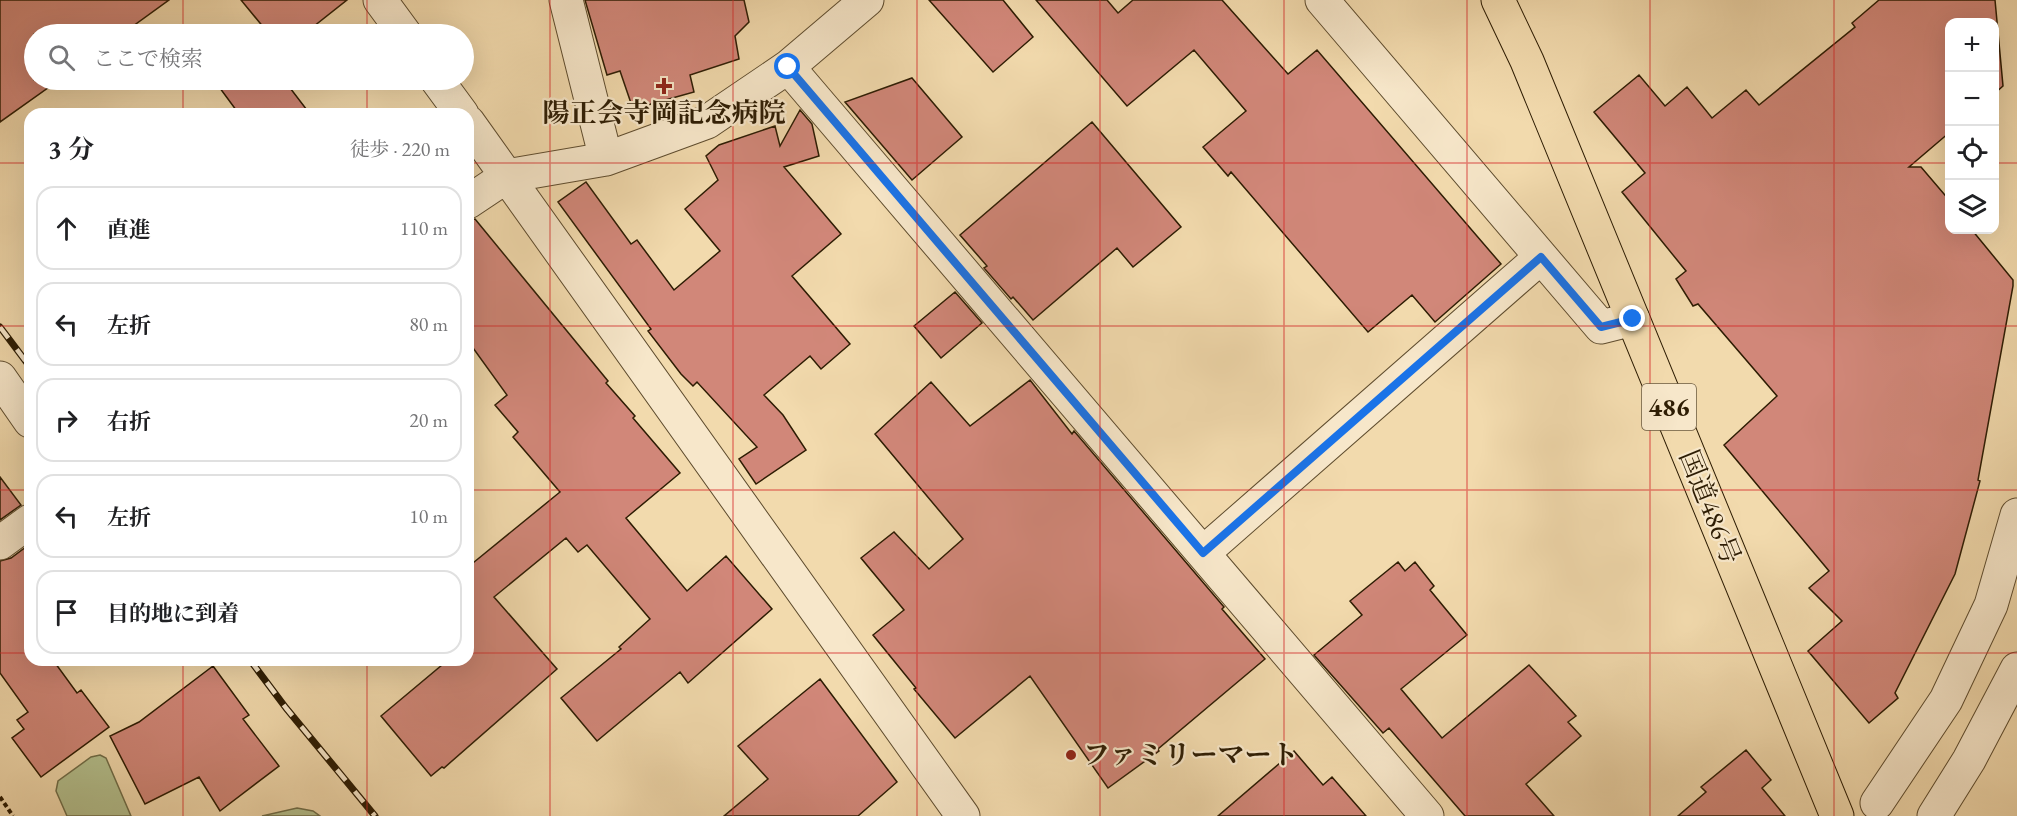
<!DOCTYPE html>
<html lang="ja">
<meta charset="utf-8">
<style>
:root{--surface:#fff;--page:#f6f6f6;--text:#202124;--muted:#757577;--line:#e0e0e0}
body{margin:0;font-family:"EB Garamond","Noto Serif JP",serif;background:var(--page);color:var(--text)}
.controls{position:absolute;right:18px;top:18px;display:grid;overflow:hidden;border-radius:12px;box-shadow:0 6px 24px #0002}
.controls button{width:54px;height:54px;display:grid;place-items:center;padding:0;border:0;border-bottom:2px solid var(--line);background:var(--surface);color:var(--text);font:30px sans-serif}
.stop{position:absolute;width:18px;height:18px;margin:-14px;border:4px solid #1a73e8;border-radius:50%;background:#fff}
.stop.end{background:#1a73e8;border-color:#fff;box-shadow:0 2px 6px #0008}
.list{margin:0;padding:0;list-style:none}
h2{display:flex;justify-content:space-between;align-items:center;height:78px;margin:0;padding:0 24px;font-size:26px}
h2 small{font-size:20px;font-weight:400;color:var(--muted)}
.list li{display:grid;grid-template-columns:39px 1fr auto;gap:18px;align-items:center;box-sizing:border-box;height:84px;margin:0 12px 12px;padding:0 12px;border:2px solid var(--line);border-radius:18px}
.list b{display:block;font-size:22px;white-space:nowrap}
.list em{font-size:20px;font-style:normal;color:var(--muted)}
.icon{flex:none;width:33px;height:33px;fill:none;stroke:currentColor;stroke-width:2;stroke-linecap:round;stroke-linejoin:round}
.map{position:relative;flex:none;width:2017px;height:816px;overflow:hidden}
.search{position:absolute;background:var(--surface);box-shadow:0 6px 24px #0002;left:24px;top:24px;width:450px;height:66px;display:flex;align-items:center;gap:15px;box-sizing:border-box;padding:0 21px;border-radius:33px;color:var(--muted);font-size:22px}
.panel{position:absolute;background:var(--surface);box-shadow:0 6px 24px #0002;left:24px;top:108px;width:450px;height:558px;border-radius:18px}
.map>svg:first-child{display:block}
.green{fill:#b4c18f;stroke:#706e49;stroke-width:1.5}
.building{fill:#d18779;stroke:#2d1c03;stroke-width:1.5}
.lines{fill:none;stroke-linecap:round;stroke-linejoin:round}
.minor-casing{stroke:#5e4c2e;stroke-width:35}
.highway-casing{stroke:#2d1c03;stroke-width:35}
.path{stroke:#2d1c03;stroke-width:4;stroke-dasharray:4.5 3;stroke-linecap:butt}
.minor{stroke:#f7e7ca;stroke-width:33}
.highway{stroke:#f2daad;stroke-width:33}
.rail-casing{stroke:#2d1c03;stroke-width:7}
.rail{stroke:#f7e7ca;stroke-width:4.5;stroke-dasharray:14;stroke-linecap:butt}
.route{stroke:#1a73e8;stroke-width:8}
.grid{fill:none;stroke:#d62828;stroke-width:1.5;stroke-opacity:0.55}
.poi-dot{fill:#8f2418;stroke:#f7e7ca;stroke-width:2}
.labels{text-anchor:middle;stroke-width:4.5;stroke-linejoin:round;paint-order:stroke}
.shield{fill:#f7e7ca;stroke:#6a593f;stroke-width:1.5}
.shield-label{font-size:26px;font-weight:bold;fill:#2d1c03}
.poi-label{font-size:27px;font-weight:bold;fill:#2d1c03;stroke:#f7e7ca}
.street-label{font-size:27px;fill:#2d1c03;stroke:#f7e7ca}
</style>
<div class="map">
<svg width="2017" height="816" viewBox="0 0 2017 816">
<rect width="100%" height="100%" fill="#f2daad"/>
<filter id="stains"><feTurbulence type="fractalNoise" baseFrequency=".00333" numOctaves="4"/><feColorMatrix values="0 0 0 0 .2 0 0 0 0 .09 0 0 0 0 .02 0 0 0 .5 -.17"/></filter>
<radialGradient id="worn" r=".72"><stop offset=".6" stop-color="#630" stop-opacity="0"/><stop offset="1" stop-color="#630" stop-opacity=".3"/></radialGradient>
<path class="green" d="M100,755L106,758L131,816H67L56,791L58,781L91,757Z
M297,808L313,811L320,816H262Z"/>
<path class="building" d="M0,0H169L122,34H34V80H59L0,122Z
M241,0H347L304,34H269Z
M585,0H744L749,22L735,36L739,59L690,75L694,92L633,109L620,71L607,75Z
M929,0H1003L1033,37L993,72Z
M1036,0H1107L1118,13L1133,0H1222L1288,74L1317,50L1501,264L1435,322L1412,295L1368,332L1231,172L1228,176L1203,147L1246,111L1194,50L1127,106Z
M1879,0H1995L2003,86L1995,93V22H1950V132L1909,167H1921L1950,201V230H1972L2013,280V286L1978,480L1980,481L1955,574L1895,693L1898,698L1869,723L1808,651L1842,621L1809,588L1829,571L1724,445L1777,396L1698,304L1693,306L1676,279L1686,271L1622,192L1645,173L1594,112L1639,75L1665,106L1687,87L1712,118L1746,90L1759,105L1855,27L1852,23Z
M912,78L962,137L912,180L845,102Z
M214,80H284L310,114H239Z
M800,110L812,124L819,156L784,167L841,234L792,276L850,344L821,369L810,356L764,395L783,415L806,450L756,484L739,459L757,447L697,382L693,386L681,374L648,331L651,329L558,202L586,182L631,244L637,240L674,290L720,251L685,209L718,180L706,156L719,145L775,126L780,146Z
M1092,122L1181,227L1133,267L1117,248L1033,320L1013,297L1011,299L984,268L987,266L960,235Z
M475,219L608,381L606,383L635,416L633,418L680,473L626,518L687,591L726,556L772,609L688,683L680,672L597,741L561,698L621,649L619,647L650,619L587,545L578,552L566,538L494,597L557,669L444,768L442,767L431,776L381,716L448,660H468V567L560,492L513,437L518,432L495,405L507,395L468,341V221Z
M955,292L982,323L941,358L914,326Z
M1030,380L1072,434L1074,431L1224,607L1222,609L1265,659L1158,749L1159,751L1108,788L1030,676L955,738L914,689L916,688L873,635L904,610L861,558L894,532L929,569L963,539L875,434L931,382L970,426Z
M0,477L21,505L0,520Z
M30,544V660H53L77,693L81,690L109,727L41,777L12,738L24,729L17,720L28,712L0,673V561L11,558Z
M1398,562L1405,571L1415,562L1434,586L1430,590L1467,635L1401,689L1442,738L1529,665L1576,716L1568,722L1581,736L1526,784L1554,816H1465L1389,728L1383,733L1314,655L1362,615L1350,601Z
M213,666L249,715L243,719L279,766L220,811L199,777L145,804L110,736L139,722Z
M820,679L897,782L858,816H724L768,779L738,746Z
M1746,750L1771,780L1762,788L1785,816H1678L1706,792L1701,787Z
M1294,751L1323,785L1332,777L1366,816H1218Z"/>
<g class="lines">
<g class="minor-casing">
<path id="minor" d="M380,0L405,34
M566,0L606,159
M1322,0L1601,327L1633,319
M788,67L1427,816
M437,80L462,114
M468,122L963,816
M468,202L507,176L606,159L707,122L788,67L867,0
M0,378L30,421
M0,543L30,521
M1203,553L1541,257
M1877,803L1946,700L1991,605L2017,515
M1934,816L1969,760L2017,669"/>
</g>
<g class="highway-casing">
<path id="highway" d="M1498,0L1527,61L1837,816"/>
</g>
<path class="path" d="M0,797L13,816"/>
<use href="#minor" class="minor"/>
<use href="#highway" class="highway"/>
<g class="rail-casing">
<path id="rail" d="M0,327L30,367
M250,660L286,708L375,816"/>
</g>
<use href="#rail" class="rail"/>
</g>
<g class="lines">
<path class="route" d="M788,67L1203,553L1541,257L1601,327L1633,319"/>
</g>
<path class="grid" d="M183,0V34M367,0V34M550,0V816M733,0V816M917,0V816M1100,0V816M1284,0V816M1467,0V816M1650,0V816M1834,0V816M183,80V114M367,80V114M0,163H30M468,163H1950M1994,163H2017M0,326H30M468,326H2017M0,490H30M468,490H2017M0,653H30M468,653H2017M183,660V816M367,660V816"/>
<g class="poi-dot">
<path d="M661 77h6v6h6v6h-6v6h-6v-6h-6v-6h6z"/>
<circle cx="1071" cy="755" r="6"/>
</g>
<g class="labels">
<rect class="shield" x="1642" y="384" width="54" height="46" rx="4.5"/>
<g class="shield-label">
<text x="1669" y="416">486</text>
</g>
<g class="poi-label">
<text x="664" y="122">陽正会寺岡記念病院</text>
<text x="1083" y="764" text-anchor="start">ファミリーマート</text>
</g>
<g class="street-label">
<text transform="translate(1710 507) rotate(68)" y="9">国道486号</text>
</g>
</g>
<rect width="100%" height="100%" filter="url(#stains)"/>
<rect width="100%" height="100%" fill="url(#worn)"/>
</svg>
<div class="controls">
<button>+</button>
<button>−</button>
<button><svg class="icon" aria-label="locate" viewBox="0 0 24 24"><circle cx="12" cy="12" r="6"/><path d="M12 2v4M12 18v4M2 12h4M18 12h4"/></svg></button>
<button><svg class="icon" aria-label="layers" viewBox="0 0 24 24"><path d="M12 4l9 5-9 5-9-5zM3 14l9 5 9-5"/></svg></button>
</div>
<div class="stop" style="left:788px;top:67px"></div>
<div class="stop end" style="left:1633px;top:319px"></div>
<div class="search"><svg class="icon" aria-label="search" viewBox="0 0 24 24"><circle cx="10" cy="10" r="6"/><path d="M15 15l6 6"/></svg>ここで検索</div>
<section class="panel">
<h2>3 分<small>徒歩 · 220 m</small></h2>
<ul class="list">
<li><svg class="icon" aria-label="ahead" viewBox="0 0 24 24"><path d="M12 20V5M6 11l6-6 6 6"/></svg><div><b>直進</b></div><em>110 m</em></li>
<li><svg class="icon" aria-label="left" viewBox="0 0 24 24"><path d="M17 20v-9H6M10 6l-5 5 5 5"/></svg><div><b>左折</b></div><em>80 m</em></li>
<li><svg class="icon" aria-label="right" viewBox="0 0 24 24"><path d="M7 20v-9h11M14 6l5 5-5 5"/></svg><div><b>右折</b></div><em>20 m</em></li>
<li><svg class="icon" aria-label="left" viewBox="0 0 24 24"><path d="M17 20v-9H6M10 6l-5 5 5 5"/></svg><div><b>左折</b></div><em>10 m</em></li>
<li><svg class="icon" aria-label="arrive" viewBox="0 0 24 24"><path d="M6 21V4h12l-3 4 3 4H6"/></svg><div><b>目的地に到着</b></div></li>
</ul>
</section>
</div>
